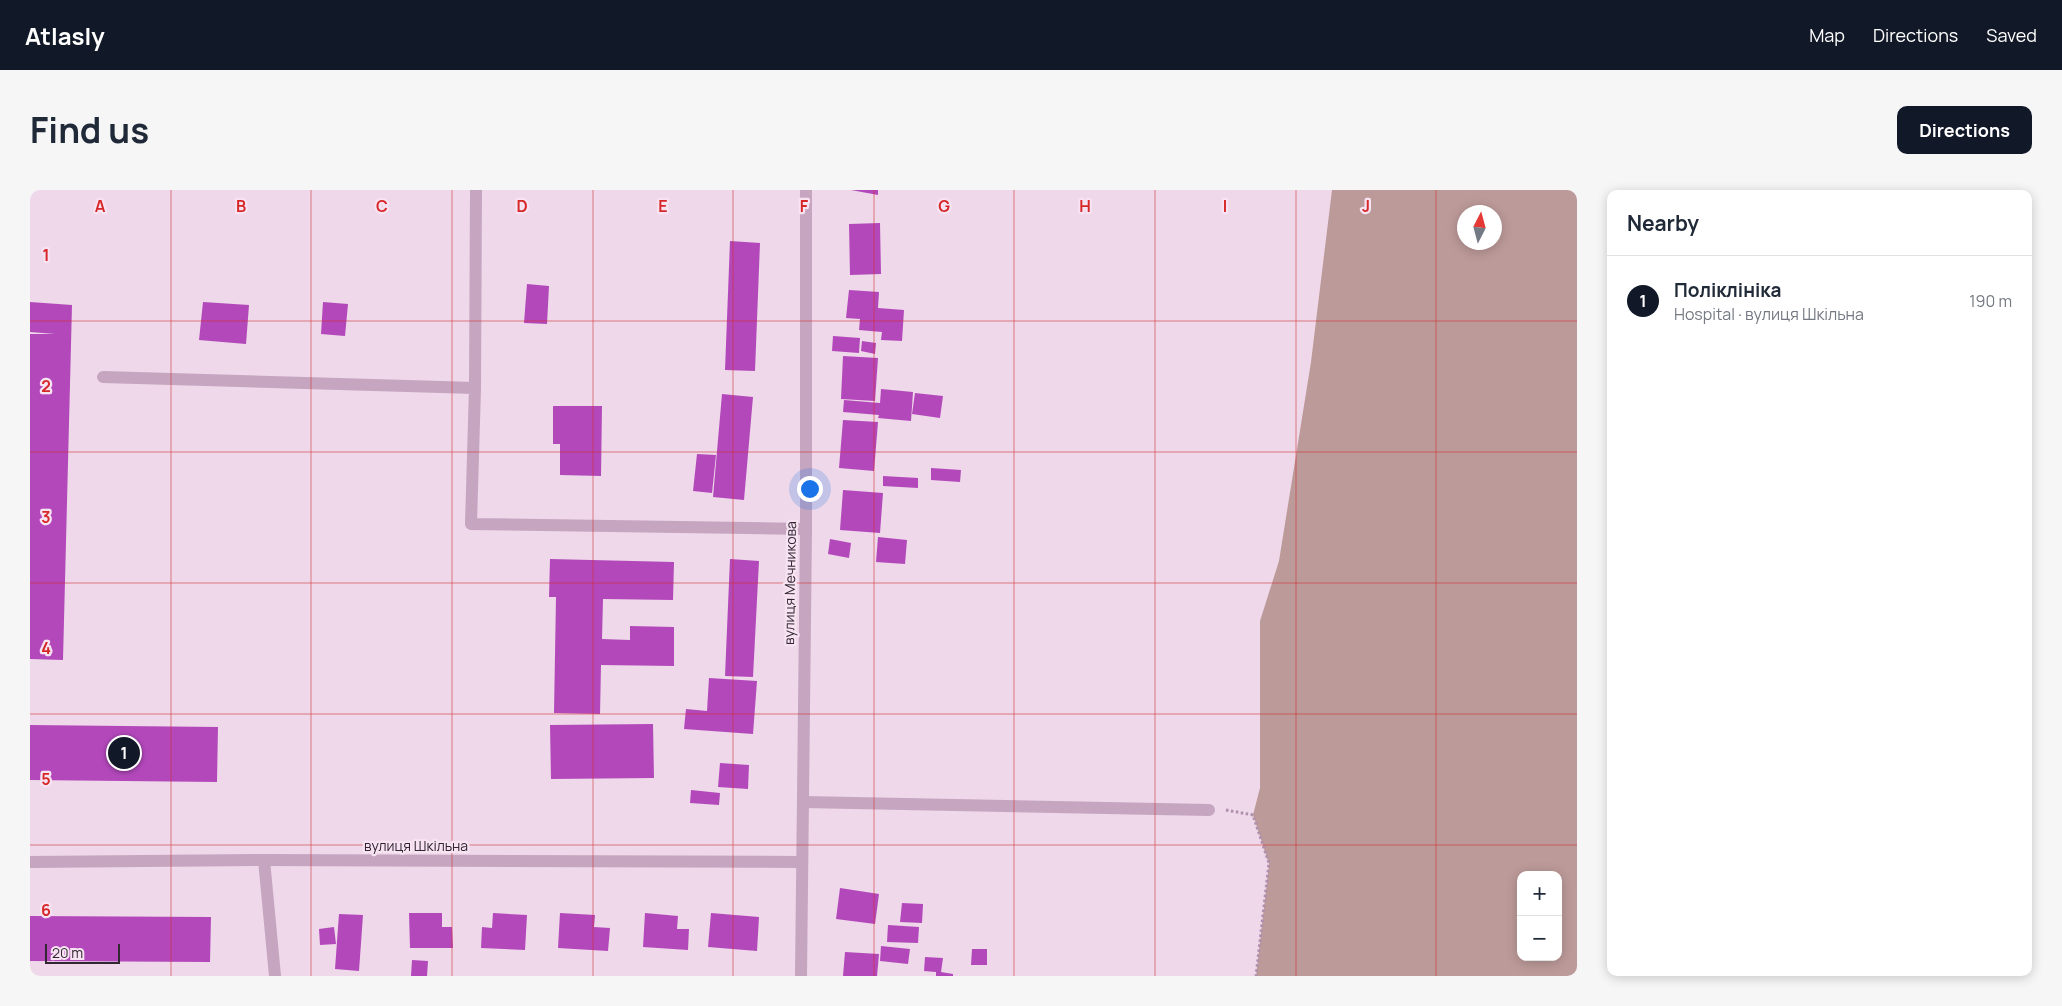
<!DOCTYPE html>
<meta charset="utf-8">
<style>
:root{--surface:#fff;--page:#f6f6f7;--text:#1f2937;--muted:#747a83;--line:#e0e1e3;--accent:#111827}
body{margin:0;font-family:Manrope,sans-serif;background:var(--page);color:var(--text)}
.controls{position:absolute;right:15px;bottom:15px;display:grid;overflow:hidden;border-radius:10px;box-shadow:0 2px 12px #0003}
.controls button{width:45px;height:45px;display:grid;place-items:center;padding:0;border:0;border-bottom:1px solid var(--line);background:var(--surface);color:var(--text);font:25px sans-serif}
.compass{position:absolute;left:1427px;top:15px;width:45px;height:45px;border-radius:50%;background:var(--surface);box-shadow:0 2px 12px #0003;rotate:6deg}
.scale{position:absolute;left:15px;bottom:12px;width:75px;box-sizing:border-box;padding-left:5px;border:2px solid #312631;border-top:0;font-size:14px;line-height:18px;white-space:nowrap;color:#312631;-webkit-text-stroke:4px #f7e3f2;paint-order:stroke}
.you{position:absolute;left:779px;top:298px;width:18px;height:18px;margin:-12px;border:4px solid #fff;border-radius:50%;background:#1a73e8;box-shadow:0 0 0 8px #1a73e833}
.badge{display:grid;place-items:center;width:32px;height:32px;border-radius:50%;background:var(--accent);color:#fff;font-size:16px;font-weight:700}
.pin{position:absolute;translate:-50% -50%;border:2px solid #fff;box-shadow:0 1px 5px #0006}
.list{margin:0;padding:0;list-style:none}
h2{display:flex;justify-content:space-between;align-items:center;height:65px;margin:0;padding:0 20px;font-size:21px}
h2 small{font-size:16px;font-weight:400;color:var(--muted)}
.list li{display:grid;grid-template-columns:32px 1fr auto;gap:15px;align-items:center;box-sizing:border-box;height:90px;padding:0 20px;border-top:1px solid var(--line)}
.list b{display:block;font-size:19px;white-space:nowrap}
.list p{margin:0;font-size:16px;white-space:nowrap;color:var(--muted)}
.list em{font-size:16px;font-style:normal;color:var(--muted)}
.map{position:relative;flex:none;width:1547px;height:786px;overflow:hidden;border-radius:10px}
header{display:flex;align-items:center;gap:30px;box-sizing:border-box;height:70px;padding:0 25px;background:var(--accent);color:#fff}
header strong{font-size:24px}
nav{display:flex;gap:28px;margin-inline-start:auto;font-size:18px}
.intro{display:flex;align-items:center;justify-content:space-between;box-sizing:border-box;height:120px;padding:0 30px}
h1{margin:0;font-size:35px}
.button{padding:12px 22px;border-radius:10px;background:var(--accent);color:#fff;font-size:18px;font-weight:700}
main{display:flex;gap:30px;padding:0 30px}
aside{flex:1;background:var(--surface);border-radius:10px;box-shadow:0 2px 12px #0003}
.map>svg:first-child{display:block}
.green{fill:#bc9a99;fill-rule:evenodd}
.building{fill:#b348bb}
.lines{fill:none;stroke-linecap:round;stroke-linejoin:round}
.path{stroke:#b08fad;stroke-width:3;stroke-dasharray:2.5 2.5;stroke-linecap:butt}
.service{stroke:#c5a5c0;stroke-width:12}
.minor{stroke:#c5a5c0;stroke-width:12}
.grid{fill:none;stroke:#d62828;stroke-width:1;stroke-opacity:0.55}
.labels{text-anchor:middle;stroke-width:4.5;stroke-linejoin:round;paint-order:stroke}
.street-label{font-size:14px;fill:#312631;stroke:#f7e3f2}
.grid-label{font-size:16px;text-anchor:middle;font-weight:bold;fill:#d62828;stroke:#f7e3f2;stroke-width:4.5;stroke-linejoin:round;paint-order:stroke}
</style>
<header>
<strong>Atlasly</strong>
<nav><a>Map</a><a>Directions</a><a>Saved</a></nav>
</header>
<div class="intro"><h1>Find us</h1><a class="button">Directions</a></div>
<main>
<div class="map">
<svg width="1547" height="786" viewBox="0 0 1547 786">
<rect width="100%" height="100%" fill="#eed8e9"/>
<path class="green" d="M1302,0H1547V786H1226L1239,674L1223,625L1230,598V431L1249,371L1281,172ZM1434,22H1464V52H1434ZM1491,685H1528V767H1491Z"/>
<path class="building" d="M821,0H848V5Z
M850,33L851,84L820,85L819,34Z
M700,51L730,53L725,181L695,180Z
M497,94L519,96L517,134L494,133Z
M819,100L849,102L848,118L874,120L872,151L851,150L852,142L829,140L830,129L816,128Z
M0,112L42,115L33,470L0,469V144H25L0,142Z
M173,112L219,115L216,154L169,150Z
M293,112L318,114L315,146L291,144Z
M803,146L830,148L829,163L802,161Z
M832,151L846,153L845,164L831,161Z
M813,166L848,168L845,211L811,209Z
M851,199L883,202L881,231L848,228L849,225L813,222L814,210L850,213Z
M885,203L913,206L910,228L882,224Z
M692,204L723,207L714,310L683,307Z
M523,216H572L571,286L530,285V254H523Z
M813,230L848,232L844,281L809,278Z
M667,264L686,265L682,303L663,301Z
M901,278L931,280L930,292L901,290Z
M853,286L888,288V298L853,296Z
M813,300L853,303L850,343L810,340Z
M848,347L877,350L875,374L846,372Z
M800,349L821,353L819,368L798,364Z
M520,369L644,372L643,410L573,409L572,449L600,450V436L644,437V476L571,475L570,524L524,523L526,407H519Z
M700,369L729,371L723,487L695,486Z
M679,488L727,491L723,544L654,539L656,519L677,521Z
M623,534L624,588L521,589L520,535Z
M0,535L188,537L187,592L0,590Z
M690,573L719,575L718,599L688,597Z
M661,600L690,603L689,615L660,613Z
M810,698L849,704L845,734L806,729Z
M872,713L893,714L892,733L870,732Z
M379,723H412V737H422L423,758H380Z
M463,723L497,725L495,760L451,758L452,737L462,738Z
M530,723L565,725L564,737L580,738L578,761L528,758Z
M615,723L648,726L647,739H659L658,760L613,757Z
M681,723L729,727L727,761L678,757Z
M309,724L333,725L329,781L305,779Z
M0,726L181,727L180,772L0,771Z
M858,735L889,737L888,753L857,752Z
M304,737L306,754L290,755L289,739Z
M851,756L880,759L878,774L850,771Z
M942,759H957V775H941Z
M815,762L849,764L847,786H813Z
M895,767L913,768L911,782L923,784V786H906V782L894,781Z
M382,770L398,771L397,786H381Z"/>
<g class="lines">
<path class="path" d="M1196,620L1223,625L1239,673L1226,786"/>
<path class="service" d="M446,0L445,198L441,334L776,339
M73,187L445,198
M773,612L1179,620
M234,670L245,786"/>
<path class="minor" d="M0,672L234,670L771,672
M771,786L776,339V0"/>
</g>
<path class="grid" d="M141,0V786M281,0V786M422,0V786M563,0V786M703,0V786M844,0V786M984,0V786M1125,0V786M1266,0V786M1406,0V786M0,131H1547M0,262H1547M0,393H1547M0,524H1547M0,655H1547"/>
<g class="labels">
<g class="street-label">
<text transform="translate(760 393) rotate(-89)" y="5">вулиця Мечникова</text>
<text x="386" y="661">вулиця Шкільна</text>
</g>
</g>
<g class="grid-label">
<text x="70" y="22">A</text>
<text x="211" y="22">B</text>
<text x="352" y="22">C</text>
<text x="492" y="22">D</text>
<text x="633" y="22">E</text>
<text x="774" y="22">F</text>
<text x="914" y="22">G</text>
<text x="1055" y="22">H</text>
<text x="1195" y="22">I</text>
<text x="1336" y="22">J</text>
<text x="16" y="71">1</text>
<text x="16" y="202">2</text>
<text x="16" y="333">3</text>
<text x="16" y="464">4</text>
<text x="16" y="595">5</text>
<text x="16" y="726">6</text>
</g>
</svg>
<div class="controls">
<button>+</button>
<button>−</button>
</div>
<svg class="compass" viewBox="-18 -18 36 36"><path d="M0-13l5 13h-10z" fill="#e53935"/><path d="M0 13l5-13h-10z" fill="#747a83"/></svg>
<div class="scale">20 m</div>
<div class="you"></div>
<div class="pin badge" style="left:94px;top:563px">1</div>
</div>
<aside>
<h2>Nearby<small></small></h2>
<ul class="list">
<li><span class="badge">1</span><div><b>Поліклініка</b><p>Hospital · вулиця Шкільна</p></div><em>190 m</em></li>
</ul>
</aside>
</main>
